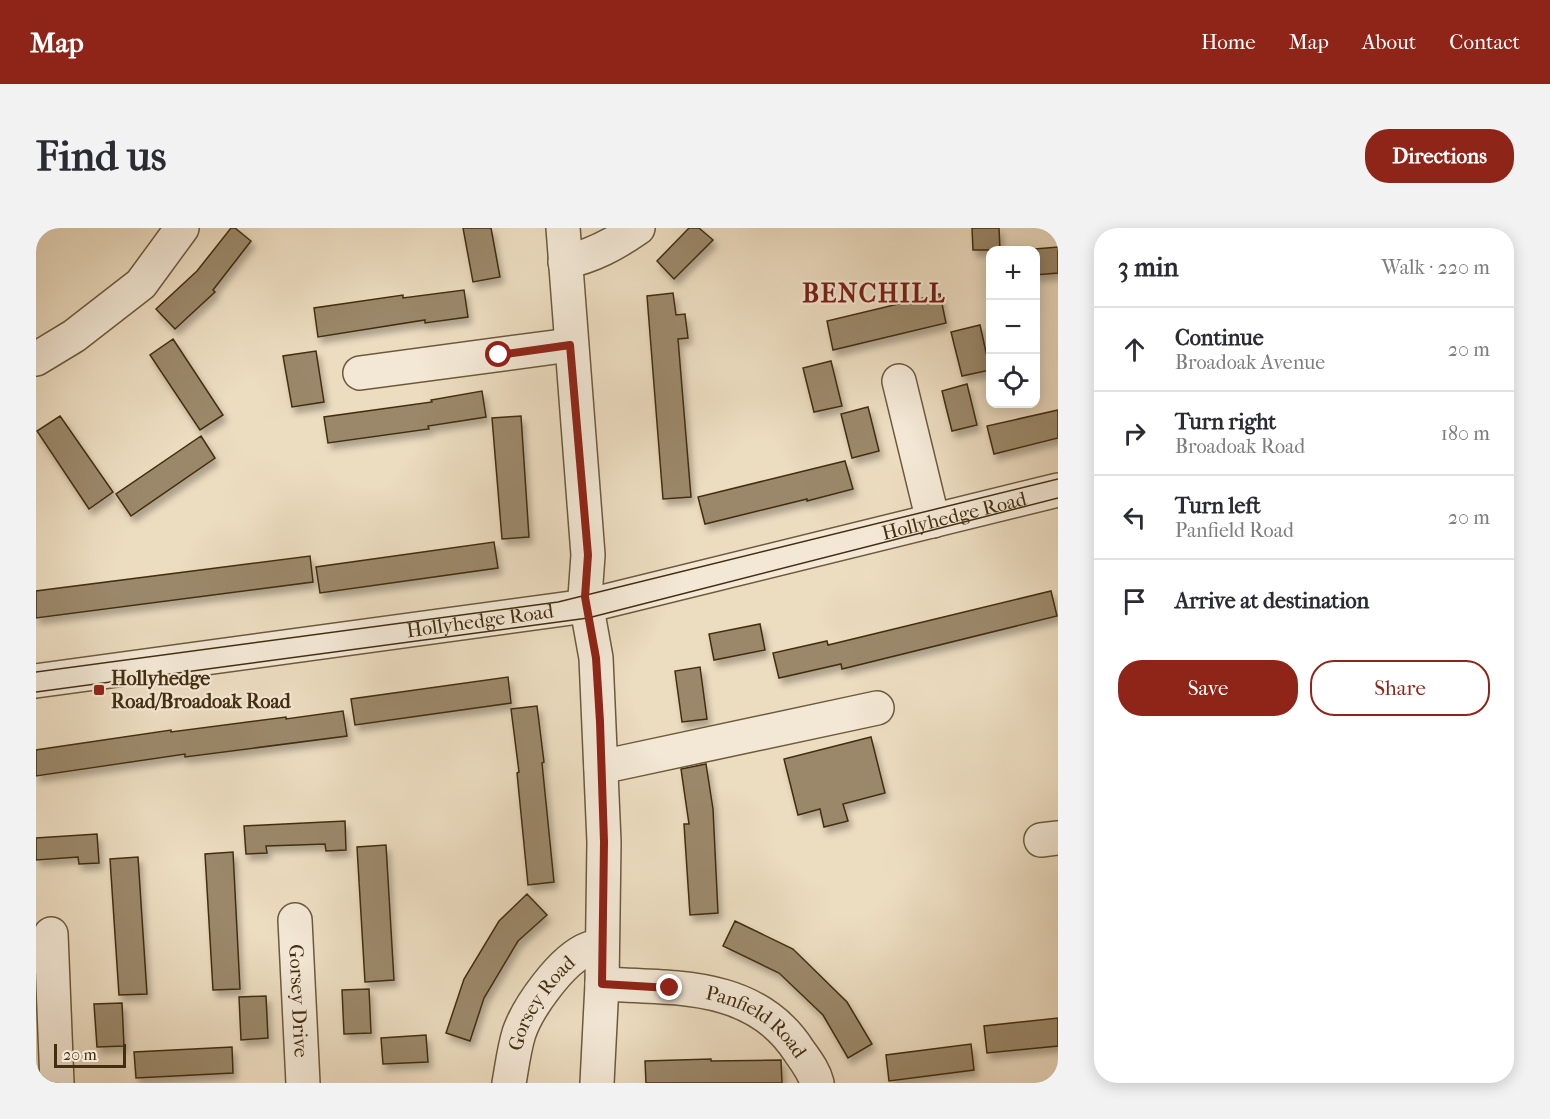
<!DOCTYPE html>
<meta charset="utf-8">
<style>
:root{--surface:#fff;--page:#f2f2f3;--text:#2b2b33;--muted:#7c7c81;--line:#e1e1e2;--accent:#8f2418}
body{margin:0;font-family:"IM FELL French Canon",serif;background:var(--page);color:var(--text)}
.controls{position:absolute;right:18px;top:18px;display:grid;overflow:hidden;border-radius:12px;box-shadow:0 3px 15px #0003}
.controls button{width:54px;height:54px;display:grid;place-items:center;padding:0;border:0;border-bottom:2px solid var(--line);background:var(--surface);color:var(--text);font:30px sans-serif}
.scale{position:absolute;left:18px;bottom:15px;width:72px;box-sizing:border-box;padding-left:6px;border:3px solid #432e0f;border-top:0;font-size:16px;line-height:21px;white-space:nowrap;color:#432e0f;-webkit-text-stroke:4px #f3e8d6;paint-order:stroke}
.stop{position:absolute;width:18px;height:18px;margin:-14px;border:4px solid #8f2418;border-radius:50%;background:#fff}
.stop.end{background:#8f2418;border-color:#fff;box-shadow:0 2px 6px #0008}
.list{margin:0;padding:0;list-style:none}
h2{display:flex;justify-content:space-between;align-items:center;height:78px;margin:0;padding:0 24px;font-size:26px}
h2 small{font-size:20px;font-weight:400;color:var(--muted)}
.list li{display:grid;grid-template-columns:39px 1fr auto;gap:18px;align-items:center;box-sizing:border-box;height:84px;padding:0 24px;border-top:2px solid var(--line)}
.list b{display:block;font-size:22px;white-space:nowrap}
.list p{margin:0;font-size:20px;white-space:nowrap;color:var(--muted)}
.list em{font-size:20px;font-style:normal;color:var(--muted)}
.actions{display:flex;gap:12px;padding:18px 24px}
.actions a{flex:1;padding:14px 0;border:2px solid var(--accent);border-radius:24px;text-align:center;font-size:21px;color:var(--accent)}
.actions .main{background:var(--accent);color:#fff}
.icon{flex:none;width:33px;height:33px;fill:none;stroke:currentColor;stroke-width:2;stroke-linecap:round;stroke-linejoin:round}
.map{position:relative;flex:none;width:1022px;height:855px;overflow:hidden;border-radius:24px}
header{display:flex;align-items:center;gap:36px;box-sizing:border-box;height:84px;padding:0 30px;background:var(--accent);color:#fff}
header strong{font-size:28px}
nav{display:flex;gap:33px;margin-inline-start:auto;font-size:21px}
.intro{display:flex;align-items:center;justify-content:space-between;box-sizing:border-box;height:144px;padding:0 36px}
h1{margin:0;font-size:42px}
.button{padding:15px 27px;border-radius:24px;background:var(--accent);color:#fff;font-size:21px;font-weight:700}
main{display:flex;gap:36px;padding:0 36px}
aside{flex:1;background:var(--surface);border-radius:24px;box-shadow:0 3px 15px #0003}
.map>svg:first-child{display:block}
.building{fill:#9b886b;stroke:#432e0f;stroke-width:1.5;filter:url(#shadow)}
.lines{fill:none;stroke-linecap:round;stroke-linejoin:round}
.minor-casing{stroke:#6d5a3b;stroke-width:36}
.minor{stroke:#f3e8d6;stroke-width:33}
.tram{stroke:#432e0f;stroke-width:1.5}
.route{stroke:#8f2418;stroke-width:8}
.poi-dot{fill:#8f2418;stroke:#f3e8d6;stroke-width:2}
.labels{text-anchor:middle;stroke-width:4.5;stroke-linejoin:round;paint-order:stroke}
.street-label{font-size:20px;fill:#432e0f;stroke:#f3e8d6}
.poi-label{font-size:20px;font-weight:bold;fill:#432e0f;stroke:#f3e8d6;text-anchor:start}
.district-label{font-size:26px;font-weight:bold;letter-spacing:1.5px;fill:#7a1f14;stroke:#f3e8d6}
</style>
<header>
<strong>Map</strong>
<nav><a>Home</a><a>Map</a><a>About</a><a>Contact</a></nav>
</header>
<div class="intro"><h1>Find us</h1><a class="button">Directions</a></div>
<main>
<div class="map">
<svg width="1022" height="855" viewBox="0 0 1022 855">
<defs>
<filter id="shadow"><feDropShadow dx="3.5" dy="6" stdDeviation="3" flood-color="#0004"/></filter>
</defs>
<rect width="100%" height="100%" fill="#ecdcc0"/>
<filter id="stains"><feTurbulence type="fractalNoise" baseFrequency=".00333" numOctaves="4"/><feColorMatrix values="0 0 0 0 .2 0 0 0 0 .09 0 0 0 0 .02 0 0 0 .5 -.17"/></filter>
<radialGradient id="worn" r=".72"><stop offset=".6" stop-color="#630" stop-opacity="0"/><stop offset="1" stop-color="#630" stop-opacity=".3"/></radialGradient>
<path class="building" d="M195,0H199L215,13L177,62L179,64L139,101L120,81L161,43Z
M427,0H455L464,49L437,54Z
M653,0H663L677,12L638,51L621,33Z
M936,0H963L964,22H937Z
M1022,19V45L999,47V21Z
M428,62L432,89L389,95V92L282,109L278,80L367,67V70Z
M637,65L640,87L649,86L652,110L642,111L655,269L627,271L611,68Z
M904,66L910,95L797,122L791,93Z
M944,97L954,142L926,148L915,104Z
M137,111L187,187L164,202L114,127Z
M280,123L288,174L256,179L247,128Z
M795,133L806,178L778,184L767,140Z
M931,156L941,197L916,203L906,163Z
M446,163L450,189L392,198L393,201L292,215L288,189L396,174L395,172Z
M832,179L843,223L816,230L805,186Z
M1022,182V210L958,226L951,198Z
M24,188L77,264L53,281L1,203Z
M485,188L493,309L466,311L456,190Z
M165,208L179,230L95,288L80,266Z
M809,233L817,261L771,273V271L669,296L662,269Z
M458,314L462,340L284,365L280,339Z
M274,328L277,354L0,390V363Z
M1015,363L1021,388L806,441L805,436L743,450L737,425L791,413L792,417Z
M724,396L729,422L678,432L673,406Z
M664,439L671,491L646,494L639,443Z
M472,449L475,475L319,497L315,471Z
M501,478L508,534L506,535L518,654L492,657L481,545L483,544L475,481Z
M307,483L311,508L149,529V526L0,548V522L135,502V504L250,489V491Z
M835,509L849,565L807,576L812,593L788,599L784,581L762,587L748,531Z
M670,536L677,581L682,685L654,687L648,596H653L645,541Z
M309,593L310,622L290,623L289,616L261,617L230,618L231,625L210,626L208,598Z
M61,606L63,635L43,636L42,629L0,632V610Z
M350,617L358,752L329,754L321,619Z
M197,624L204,761L177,762L169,626Z
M102,629L111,766L83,767L74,631Z
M491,666L511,687L482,713L448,770L434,813L410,805L428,751L463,693Z
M699,693L757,721L811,774L836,816L812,830L787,787L743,745L687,718Z
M333,761L335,805L308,806L306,762Z
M230,768L232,810L205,812L203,769Z
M86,775L88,818L61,819L58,776Z
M1022,790V818L951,825L948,798Z
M390,807L392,834L347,836L345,810Z
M935,816L938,842L853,853L850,827Z
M196,819L197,845L100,850L98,824Z
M675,831V833L745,832L746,855H610L609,833Z"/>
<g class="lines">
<g class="minor-casing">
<g id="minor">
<path d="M527,0L552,327L549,369L560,430L568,614L566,756L561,855"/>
<path d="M529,34C557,28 579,16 602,0"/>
<path d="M0,131L38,108L105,56L146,0"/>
<path d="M324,145L534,117"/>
<path d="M863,153L897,293"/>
<path id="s1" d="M0,453L550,378L1022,262"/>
<path d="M565,539L841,480"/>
<path d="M1005,612L1022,610"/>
<path id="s2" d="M259,692L267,855"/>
<path d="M15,706L21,855"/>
<path id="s3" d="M566,756C638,760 719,754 763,823C770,833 778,843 781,855"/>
<path id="s4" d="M473,855C476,839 478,821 483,805C492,779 526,731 552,721C556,719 562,719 566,719"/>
</g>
</g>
<use href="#minor" class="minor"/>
<path class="tram" d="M0,444L522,374L1022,251
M0,464L552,390L1022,270"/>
</g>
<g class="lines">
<path class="route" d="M463,127L534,117L552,327L549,369L560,430L564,494L568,614L566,756L634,760"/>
</g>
<rect class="poi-dot" x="57" y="456" width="12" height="12" rx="3"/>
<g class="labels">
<g class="street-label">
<text dy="7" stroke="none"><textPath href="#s1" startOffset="934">Hollyhedge Road</textPath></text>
<text dy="7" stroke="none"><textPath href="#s1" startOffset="448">Hollyhedge Road</textPath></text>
<text dy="7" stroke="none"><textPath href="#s2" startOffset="81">Gorsey Drive</textPath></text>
<text dy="7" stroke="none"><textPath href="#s4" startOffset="88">Gorsey Road</textPath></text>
<text dy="7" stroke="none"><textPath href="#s3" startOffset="164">Panfield Road</textPath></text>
</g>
<g class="poi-label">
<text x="75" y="457">Hollyhedge<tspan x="75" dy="23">Road/Broadoak Road</tspan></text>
</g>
<g class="district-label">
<text x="838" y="74">BENCHILL</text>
</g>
</g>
<rect width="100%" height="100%" filter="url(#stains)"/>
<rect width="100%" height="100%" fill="url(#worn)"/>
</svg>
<div class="controls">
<button>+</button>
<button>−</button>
<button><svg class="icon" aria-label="locate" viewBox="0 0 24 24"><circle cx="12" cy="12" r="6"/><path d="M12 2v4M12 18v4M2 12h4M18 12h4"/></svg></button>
</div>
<div class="scale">20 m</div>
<div class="stop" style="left:463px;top:127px"></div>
<div class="stop end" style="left:634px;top:760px"></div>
</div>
<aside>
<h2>3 min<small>Walk · 220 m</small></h2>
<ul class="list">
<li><svg class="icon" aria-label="ahead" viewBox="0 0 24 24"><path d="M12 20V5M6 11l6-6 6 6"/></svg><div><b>Continue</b><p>Broadoak Avenue</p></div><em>20 m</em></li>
<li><svg class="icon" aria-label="right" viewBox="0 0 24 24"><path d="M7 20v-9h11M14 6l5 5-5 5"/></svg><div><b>Turn right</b><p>Broadoak Road</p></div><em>180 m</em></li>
<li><svg class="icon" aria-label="left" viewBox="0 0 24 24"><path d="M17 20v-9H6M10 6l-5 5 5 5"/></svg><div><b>Turn left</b><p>Panfield Road</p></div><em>20 m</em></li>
<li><svg class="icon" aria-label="arrive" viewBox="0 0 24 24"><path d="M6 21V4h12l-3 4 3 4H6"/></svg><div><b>Arrive at destination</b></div></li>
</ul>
<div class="actions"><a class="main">Save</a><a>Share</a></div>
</aside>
</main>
